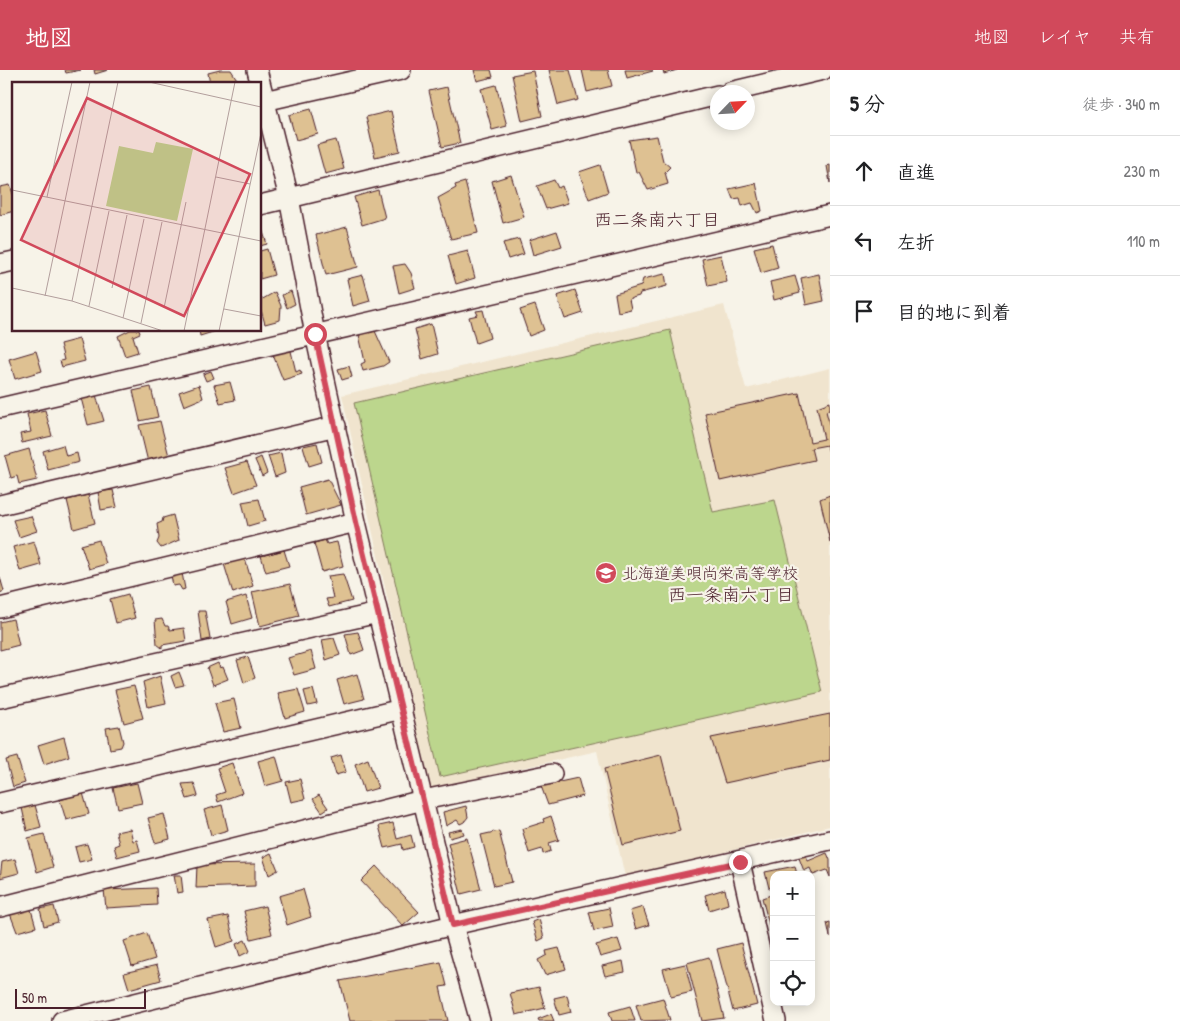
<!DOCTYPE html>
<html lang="ja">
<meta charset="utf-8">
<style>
:root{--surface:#fff;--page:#f2f2f2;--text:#202124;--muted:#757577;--line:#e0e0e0;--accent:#d1495b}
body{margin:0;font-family:"Patrick Hand","Klee One",sans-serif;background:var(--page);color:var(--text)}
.controls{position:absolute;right:15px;bottom:15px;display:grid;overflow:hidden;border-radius:10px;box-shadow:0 2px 12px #0003}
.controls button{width:45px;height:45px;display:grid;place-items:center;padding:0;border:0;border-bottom:1px solid var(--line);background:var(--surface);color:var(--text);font:25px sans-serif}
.compass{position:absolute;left:710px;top:15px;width:45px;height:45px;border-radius:50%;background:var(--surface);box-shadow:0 2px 12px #0003;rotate:65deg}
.scale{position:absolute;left:15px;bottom:12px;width:131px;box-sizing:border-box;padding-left:5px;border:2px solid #4a1f2b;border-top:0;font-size:14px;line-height:18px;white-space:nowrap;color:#4a1f2b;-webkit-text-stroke:4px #f7f3e8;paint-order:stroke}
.stop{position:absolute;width:15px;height:15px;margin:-11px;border:4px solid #d1495b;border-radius:50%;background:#fff}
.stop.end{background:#d1495b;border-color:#fff;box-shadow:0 1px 5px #0008}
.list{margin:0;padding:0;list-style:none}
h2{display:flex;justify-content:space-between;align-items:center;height:65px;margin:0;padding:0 20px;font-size:21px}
h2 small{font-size:16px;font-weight:400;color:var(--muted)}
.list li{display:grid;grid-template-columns:32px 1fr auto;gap:15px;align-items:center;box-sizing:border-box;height:70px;padding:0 20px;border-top:1px solid var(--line)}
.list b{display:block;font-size:19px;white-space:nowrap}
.list em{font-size:16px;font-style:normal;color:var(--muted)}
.icon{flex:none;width:28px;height:28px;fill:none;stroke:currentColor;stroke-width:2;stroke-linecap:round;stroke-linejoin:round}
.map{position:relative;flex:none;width:830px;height:951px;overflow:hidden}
header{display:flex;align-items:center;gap:30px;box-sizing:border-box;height:70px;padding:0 25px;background:var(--accent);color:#fff}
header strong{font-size:24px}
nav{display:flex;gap:28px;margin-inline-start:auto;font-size:18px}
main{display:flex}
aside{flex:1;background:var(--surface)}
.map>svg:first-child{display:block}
.built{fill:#f0e4ce}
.green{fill:#bcd68d;stroke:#837a5c}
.building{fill:#dec192;stroke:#4a1f2b}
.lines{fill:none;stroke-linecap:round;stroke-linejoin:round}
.minor-casing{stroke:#4a1f2b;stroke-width:22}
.minor{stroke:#f7f3e8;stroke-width:19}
.route{stroke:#d1495b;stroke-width:6}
.labels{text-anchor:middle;stroke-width:4.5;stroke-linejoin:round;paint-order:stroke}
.poi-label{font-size:16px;fill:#4a1f2b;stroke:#f7f3e8;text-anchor:start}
.neighbourhood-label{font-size:18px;fill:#4a1f2b;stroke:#f7f3e8}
.inset-road{fill:none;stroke:#b29e9c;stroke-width:1}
.view{fill:#d1495b;fill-opacity:0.15;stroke:#d1495b;stroke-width:2.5}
.inset-edge{fill:none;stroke:#4a1f2b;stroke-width:2.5}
</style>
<header>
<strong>地図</strong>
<nav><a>地図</a><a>レイヤ</a><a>共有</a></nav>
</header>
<main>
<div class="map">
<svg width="830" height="951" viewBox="0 0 830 951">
<rect width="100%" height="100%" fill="#f7f3e8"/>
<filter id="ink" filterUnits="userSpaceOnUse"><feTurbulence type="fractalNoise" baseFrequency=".02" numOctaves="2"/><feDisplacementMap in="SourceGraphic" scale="10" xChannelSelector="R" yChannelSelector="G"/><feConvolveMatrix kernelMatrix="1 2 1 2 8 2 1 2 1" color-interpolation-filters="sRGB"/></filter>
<g filter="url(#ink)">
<path class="built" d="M724,235L746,319L830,298V756L625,807L597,681L430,719L342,325Z"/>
<path class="green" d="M670,260L713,442L775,430L822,622L440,707L354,333Z"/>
<path class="building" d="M65,0H81L66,3Z
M94,0H108L95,4Z
M220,0H231L240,14H210L208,3Z
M474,0H491L493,7L477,11Z
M549,0H570L578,30L558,35Z
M582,0H608L612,16L587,22Z
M625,0H652L653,1L627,8Z
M663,0H677L664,4Z
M533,1L542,46L522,51L512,5Z
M496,15L507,56L492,60L481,19Z
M447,17L460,73L442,77L429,21Z
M311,39L318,64L296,70L289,45Z
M391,41L400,81L375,87L366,47Z
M657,66L663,91L670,97L665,102L668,114L648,120L639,102H636L629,70Z
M336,70L344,99L325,104L317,75Z
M600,95L608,122L589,129L579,102Z
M830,95V113L827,96Z
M511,105L524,147L503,153L492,111Z
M554,110L558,118L562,116L568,133L546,139L537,116Z
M465,112L478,163L451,169L438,128L456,118L455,115Z
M756,113L762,141L757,143L752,133L742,136L740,128L733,129L729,119Z
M10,115L14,127V141L0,145V117Z
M378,120L385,148L362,155L354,127Z
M260,153L267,174L260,176Z
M347,157L358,197L326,205L316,165Z
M557,161L562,176L533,185L529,170Z
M519,169L524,184L508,189L503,173Z
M772,174L778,198L761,203L754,178Z
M267,179L274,205L260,209V181Z
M468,181L475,208L456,214L448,186Z
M721,185L727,212L708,216L702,189Z
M405,194L411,203L415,218L399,223L393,196Z
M665,204L667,216L640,223L639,226L629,229L631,239L618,242L615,224L641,216L643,209Z
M819,204L824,231L806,235L801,208Z
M363,205L370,231L353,236L347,209Z
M795,206L800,223L774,230L770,212Z
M575,220L583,243L565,249L557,226Z
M291,221L295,234L287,238L282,225Z
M275,222L281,236L280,250L265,254L261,240V230Z
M535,235L544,260L529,266L520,240Z
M483,240L490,268L476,273L469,247L478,245L476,241Z
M431,254L438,284L422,289L415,259Z
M130,260H139L140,263L133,266L138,282L125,286L118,266Z
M199,260H219L200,266Z
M375,261L389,292L383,296L363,301L361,294L365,292L359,265Z
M79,269L85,291L62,297L60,291L64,290L60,274Z
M290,277L296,302L300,300L302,304L283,310L273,285Z
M36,281L42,301L15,309L9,289Z
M349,296L352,307L342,310L338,299Z
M211,301L214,308L206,311L203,304Z
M230,312L235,330L220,333L214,315Z
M199,315L203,328L184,336L179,322Z
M151,317L158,347L140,351L133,321Z
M799,323L810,372L824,369L817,337L830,332V339L826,341L830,357V388L827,375L811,378L814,390L720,411L705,343Z
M96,325L104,351L88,355L81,328Z
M45,340L52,366L22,373L20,364L31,362L27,344Z
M160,351L169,386L148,392L139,355Z
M317,373L322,392L309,396L303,376Z
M63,375L66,386L77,383L79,392L48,400L43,381Z
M29,379L37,410L19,414L17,406L11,408L5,386Z
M281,383L285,403L275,407L268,386Z
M261,387L267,403L262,406L255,390Z
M247,392L256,415L234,423L225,398Z
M328,409L341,435L306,445L299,417Z
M113,420L117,437L101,440L98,422Z
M88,425L95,453L74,459L67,430Z
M830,425V472L820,429Z
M259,429L265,451L248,456L242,432Z
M173,445L179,470L161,478L157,473L159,468L157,454L162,452L163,448Z
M31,446L37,461L19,467L13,450Z
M99,470L106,494L89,499L81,475Z
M325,470L327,474L337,472L343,496L322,502L314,473Z
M34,471L41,495L20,501L13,477Z
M284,480L289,496L266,502L261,486Z
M245,489L253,516L233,523L224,494Z
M182,503L185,519L182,520L179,515L173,516L171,505Z
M343,504L352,531L329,537L326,529L333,528L328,506Z
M0,507L4,521L0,523Z
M290,514L299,546L260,556L252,522Z
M128,524L135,548L116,553L110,529Z
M246,526L252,548L232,554L226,532Z
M198,541H205L210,569L202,571Z
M13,549L19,575L0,580V552Z
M162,549L165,556H168L170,560L184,558L186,571L162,575V578L157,574L155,550Z
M358,562L364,580L351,585L345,564Z
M334,568L340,585L326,590L322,570Z
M311,581L316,599L294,605L288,588Z
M248,587L255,608L244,613L237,590Z
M218,593L220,598L223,597L228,609L213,615L207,598Z
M179,602L184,615L175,617L171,606Z
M357,604L364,629L344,634L337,610Z
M160,606L166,633L148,637L143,612Z
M134,616L143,648L124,653L115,620Z
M298,619L305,642L285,648L278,623Z
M313,619L317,634L308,636L304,621Z
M234,629L241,658L223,662L215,633Z
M830,644V690L725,713L711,668Z
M119,656L123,672L121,677L110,679L106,658Z
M64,667L69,686L44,694L38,675Z
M341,685L346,702L336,705L331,688Z
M661,685L680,761L623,775L604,699Z
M276,686L283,711L265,716L258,691Z
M17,687L25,713L13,717L6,690Z
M368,689L378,718L364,722L355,694Z
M232,693L242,723L218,732L216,725L225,722L217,698Z
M578,708L583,726L548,735L541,716Z
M300,709L305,729L291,732L286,712Z
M137,713L142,733L118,738L113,718Z
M194,713L198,726L187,729L182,714Z
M83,723L89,744L66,750L60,730Z
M319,725L328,738L322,742L313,729Z
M35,735L41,757L27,761L22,738Z
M222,735L228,760L211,765L204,740Z
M466,736L468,747L464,752L460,754L457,750L446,756L443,742Z
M164,744L170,769L155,773L148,748Z
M551,746L559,770L549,773L551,781L543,784L542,779L529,783L522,759L544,752L543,749Z
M393,753L397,769L411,765L414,777L403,780L402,774L385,778L379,756Z
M130,759L133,771L137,770L140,781L117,787L114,776L119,774L116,762Z
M462,759L464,764L450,768L448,762Z
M499,761L512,812L494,816L481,765Z
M44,764L53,797L37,802L28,768Z
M467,768L481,819L461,824L448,773Z
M87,774L92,789L79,792L75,777Z
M271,783L278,800L269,805L263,787Z
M827,783L830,790V807L827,800L813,805L810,798L804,801L799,788L806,785L808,791Z
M15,789L19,803L0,808L2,792Z
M255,794V816L196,818L197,795Z
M376,796L419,842L403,856L361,811Z
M795,796L797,805H774V817L769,818L765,802Z
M174,805H181L183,822L177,823Z
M156,818L157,835L106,838L104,820Z
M303,819L311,847L287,855L279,826Z
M725,819L728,834L709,840L705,825Z
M774,824V857L770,858L762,828Z
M30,836L36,857L17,862L9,841Z
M54,836L58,852L44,856L40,839Z
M265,836L272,864L251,869L244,841Z
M643,837L649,855L636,859L630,841Z
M609,838L613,857L594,861L589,842Z
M228,846L234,871L216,877L208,850Z
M539,849L544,868L538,871L532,852Z
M830,852V867L827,853Z
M147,863L155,889L132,896L124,871Z
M618,869L622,881L600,887L596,875Z
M245,870L250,881L240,886L236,874Z
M741,873L757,935L733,941L717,879Z
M559,878L566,899L545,905L538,890L547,885L546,881Z
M709,887L724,948L702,951L687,893Z
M623,891L625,902L605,906L602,896Z
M441,892L447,916L440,917L448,951H350L340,911Z
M685,894L692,922L671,927L663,899Z
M157,895L161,910L129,919L124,903Z
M539,917L545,938L516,945L510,923Z
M567,925L571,942L559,945L554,928Z
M663,928L670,950L641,951L636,935Z
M630,936L635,951H612L609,942Z
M551,944L554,951H539L538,949Z"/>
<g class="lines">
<g class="minor-casing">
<path id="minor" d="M257,0L289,128L315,264L356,452L453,855L480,951
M730,22L823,0
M264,31L401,0
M260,135L718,25
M0,194L14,191
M0,338L830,145
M0,435L336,356
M0,538L356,452
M0,628L378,543
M0,733L402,639
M740,792L776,951
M0,837L423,730L552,704
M62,951L453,855L830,770"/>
</g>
<use href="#minor" class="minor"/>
</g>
</g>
<g class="lines" filter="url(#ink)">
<path class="route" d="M315,264L356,452L453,855L740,792"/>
</g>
<defs>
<g id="school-disc" transform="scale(1.125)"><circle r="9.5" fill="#d1495b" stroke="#f7f3e8"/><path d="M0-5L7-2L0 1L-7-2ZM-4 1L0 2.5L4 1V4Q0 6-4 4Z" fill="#fff"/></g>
</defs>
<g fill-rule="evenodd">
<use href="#school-disc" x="606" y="503"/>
</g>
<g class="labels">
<g class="poi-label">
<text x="622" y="509">北海道美唄尚栄高等学校</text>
</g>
<g class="neighbourhood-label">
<text x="657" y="156">西二条南六丁目</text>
<text x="731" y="531">西一条南六丁目</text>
</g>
</g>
<g transform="translate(12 12)">
<rect width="249" height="249" fill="#f7f3e8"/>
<path d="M144,60L181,67L165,139L94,124L107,64L141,71Z" fill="#bcd68d"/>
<path class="inset-road" d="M137,0L249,25M204,95L238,102M0,108L249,159M35,115L60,0M0,206L60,219L151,249M100,206L115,133M33,214L78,0M60,219L106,0M77,224L97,129M152,226L174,120M212,227L249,234M111,236L132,137M129,241L150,140M172,249L223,0M207,249L249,51"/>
<path class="view" d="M75,16L238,92L172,234L9,158Z"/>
<rect width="249" height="249" class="inset-edge"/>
</g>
</svg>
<div class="controls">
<button>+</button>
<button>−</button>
<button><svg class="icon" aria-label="locate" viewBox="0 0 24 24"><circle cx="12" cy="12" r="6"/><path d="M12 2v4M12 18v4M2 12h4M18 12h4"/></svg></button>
</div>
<svg class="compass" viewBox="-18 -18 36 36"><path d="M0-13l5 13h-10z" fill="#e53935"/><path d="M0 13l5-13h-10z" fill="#757577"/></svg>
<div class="scale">50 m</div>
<div class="stop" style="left:315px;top:264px"></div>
<div class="stop end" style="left:740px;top:792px"></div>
</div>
<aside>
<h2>5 分<small>徒歩 · 340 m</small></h2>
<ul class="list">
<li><svg class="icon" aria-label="ahead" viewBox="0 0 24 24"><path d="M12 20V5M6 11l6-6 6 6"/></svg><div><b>直進</b></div><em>230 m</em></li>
<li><svg class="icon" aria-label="left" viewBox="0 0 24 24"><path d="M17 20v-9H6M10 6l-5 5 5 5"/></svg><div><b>左折</b></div><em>110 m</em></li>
<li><svg class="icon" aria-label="arrive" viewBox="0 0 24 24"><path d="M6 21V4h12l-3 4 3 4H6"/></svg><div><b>目的地に到着</b></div></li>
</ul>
</aside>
</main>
